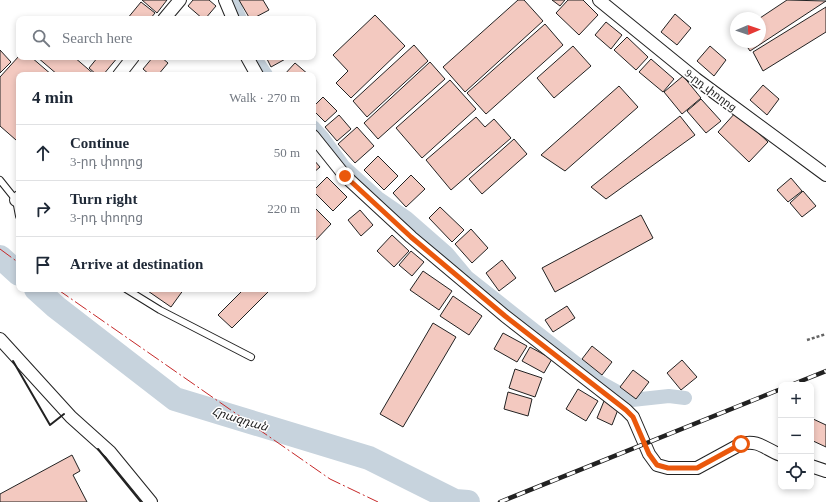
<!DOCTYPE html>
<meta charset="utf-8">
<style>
:root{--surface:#fff;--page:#f2f2f3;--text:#1f2937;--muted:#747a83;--line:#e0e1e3}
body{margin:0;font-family:"Times New Roman","Noto Sans Armenian",serif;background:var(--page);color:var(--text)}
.controls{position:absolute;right:12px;bottom:12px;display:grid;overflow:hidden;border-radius:8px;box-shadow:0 2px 6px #0003}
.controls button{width:36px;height:36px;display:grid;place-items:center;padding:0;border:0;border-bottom:1px solid var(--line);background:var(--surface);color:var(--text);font:20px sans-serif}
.compass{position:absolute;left:730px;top:12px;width:36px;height:36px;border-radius:50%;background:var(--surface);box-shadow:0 2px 6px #0003;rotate:88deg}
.stop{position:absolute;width:12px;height:12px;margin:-9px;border:3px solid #ea580c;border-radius:50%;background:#fff}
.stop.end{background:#ea580c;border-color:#fff;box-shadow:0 1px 4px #0008}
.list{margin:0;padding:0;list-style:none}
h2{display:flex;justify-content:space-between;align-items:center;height:52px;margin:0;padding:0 16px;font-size:17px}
h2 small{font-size:13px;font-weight:400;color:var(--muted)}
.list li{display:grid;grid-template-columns:26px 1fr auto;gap:12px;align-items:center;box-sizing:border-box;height:56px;padding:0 16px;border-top:1px solid var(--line)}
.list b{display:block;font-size:15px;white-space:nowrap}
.list p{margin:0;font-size:13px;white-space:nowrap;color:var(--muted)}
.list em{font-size:13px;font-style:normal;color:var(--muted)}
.icon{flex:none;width:22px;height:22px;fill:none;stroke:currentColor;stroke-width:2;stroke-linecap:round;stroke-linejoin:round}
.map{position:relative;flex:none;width:826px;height:502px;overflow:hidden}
.search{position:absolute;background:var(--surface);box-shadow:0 2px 6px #0003;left:16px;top:16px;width:300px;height:44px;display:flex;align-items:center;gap:10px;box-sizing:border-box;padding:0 14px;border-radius:8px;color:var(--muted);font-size:15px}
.panel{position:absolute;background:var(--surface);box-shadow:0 2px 6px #0003;left:16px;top:72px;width:300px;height:220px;border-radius:8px}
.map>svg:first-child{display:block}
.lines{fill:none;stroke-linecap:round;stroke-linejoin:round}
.canal{stroke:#c7d3dd;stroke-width:14}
.river{stroke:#c7d3dd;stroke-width:24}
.building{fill:#f3c9c0;stroke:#222}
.lane-casing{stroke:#222;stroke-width:8}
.street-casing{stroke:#222;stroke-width:14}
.path{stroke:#646464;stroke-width:2.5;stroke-dasharray:3 2;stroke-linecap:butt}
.lane{stroke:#fff;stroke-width:6}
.street{stroke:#fff;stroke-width:12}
.rail-casing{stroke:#222;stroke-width:4.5}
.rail{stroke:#fff;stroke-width:3;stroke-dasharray:9;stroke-linecap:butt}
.wall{stroke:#222;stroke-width:2}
.power{stroke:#c62828;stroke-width:1;stroke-dasharray:14 3 2 3;stroke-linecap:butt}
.route{stroke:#ea580c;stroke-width:5}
.labels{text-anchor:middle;stroke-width:3;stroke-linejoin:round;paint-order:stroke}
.street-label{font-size:11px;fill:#222;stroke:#fff}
.water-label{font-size:12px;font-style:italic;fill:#222;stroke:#fff}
</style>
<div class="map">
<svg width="826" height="502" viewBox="0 0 826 502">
<rect width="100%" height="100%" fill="#fff"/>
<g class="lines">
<path class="canal" d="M232,0L240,19
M254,57L266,75
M313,127L323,138L344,167L378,198L407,218L447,253L467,277L601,383L632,400L669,396L685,398"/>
<path class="river" d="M0,257L19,274
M36,289L56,307L175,399L369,458L455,501L468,502"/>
</g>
<path class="building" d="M142,0H167L157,13Z
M193,0H209L216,6L205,19H203L188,6Z
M239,0H263L269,10L252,19H250Z
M518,0H524L543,21L465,92L443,67Z
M552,0H565L560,6Z
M568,0H583L598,15L579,35L556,13Z
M787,0L826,1L750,51L744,42H760V18Z
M141,2L155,13L150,19H127Z
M826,7V32L763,71L753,52Z
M675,14L691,28L677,45L661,32Z
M375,15L405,46L351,98L336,83L348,71L333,55Z
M606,22L622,35L611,49L595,35Z
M545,24L563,45L486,114L467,93Z
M627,37L648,57L636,70L614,50Z
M414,45L428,61L367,117L353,101Z
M573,46L591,66L554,98L537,78Z
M710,46L726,60L714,76L697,61Z
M0,50L11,62L0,73Z
M19,56V57H31L52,75H19V137L16,140L0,126V77Z
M37,57H74L95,75H58Z
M98,57H118L103,75H97L89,68Z
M153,57H161L168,63L158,75H150L143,69Z
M266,57H289L271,67Z
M651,59L674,79L663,92L639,72Z
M430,62L445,79L378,139L364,123Z
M295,63L309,75H284Z
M683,76L701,98L682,114L664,92Z
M450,80L476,109L422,158L396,128Z
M763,85L779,99L767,115L750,100Z
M619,86L638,107L565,171L541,155Z
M323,97L337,111L325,122L313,110V107Z
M701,99L721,121L706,133L687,111Z
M736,112L768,142L749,162L718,132Z
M339,115L351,129L337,141L325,127Z
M680,116L695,135L606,199L591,187Z
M476,117L485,127L494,119L511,138L451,190L426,160Z
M357,127L374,146L355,163L338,144Z
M514,139L527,154L482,194L469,179Z
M378,156L398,176L384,190L364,170Z
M313,159L320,167L313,173Z
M411,175L425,189L406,207L393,193Z
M327,177L347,197L333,211L313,191Z
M791,178L802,191L788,202L777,190Z
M803,191L816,206L802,217L790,203Z
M313,206L331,224L313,243Z
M440,207L464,230L452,242L429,218Z
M360,210L373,225L361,236L348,220Z
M641,215L653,238L555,292L542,268Z
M471,229L488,248L472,263L455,244Z
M392,235L409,251L394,267L377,251Z
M411,251L424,262L412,276L399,265Z
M502,260L516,278L499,291L486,273Z
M423,271L452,291L439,310L410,290Z
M145,289H184L171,307Z
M244,289H271L232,328L218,315Z
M453,296L482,316L469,335L440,316Z
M567,306L575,318L553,332L545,320Z
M433,323L456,337L403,427L380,414Z
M503,333L527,346L517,362L494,349Z
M592,346L612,362L602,375L582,359Z
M530,347L552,359L544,373L522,361Z
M682,360L697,377L681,390L667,373Z
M515,369L542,378L535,397L509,388Z
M633,370L649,382L636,399L620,387Z
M578,389L598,401L586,421L566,409Z
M508,392L532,399L528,416L504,409Z
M604,401L619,407L612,425L597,418Z
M811,418L826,425V447L811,440Z
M72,455L80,471L73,475L87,502H0V494Z"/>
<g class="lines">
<g class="lane-casing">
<path id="lane" d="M0,180L16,200L19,216
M126,289L160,310L251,357"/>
</g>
<g class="street-casing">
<path id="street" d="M225,0L233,19
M599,0L696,79L826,175
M164,19L180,0
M247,57L257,75
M119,75L133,57
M313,136L345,176L411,237L505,316L626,410L633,417L649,454L657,465L668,468H697L741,444C759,439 766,450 781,455
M16,200L19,197
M0,339L71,417L110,452L151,502
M811,466L826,471"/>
</g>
<path class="path" d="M807,340L826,334"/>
<use href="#lane" class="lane"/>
<use href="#street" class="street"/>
<g class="rail-casing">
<path id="rail" d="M791,385L826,371
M500,502L781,389"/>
</g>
<use href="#rail" class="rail"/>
<path class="wall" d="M13,361L50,425L64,414
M98,449L141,502"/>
<path class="power" d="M0,249L19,263
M57,289L330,479L378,502"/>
</g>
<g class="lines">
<path class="route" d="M345,176L411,237L505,316L626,410L633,417L649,454L657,465L668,468H697L741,444"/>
</g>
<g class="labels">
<g class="street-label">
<text transform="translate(711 90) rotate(37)" y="4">9-րդ փողոց</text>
</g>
<g class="water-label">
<text transform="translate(240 419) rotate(17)" y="4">Հրազդան</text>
</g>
</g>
</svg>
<div class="controls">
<button>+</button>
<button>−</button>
<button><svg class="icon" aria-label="locate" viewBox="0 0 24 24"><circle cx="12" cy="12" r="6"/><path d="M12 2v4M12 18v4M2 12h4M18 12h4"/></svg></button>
</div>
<svg class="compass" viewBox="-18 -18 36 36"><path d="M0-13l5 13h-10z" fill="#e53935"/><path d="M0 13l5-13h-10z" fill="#747a83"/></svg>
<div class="stop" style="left:741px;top:444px"></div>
<div class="stop end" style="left:345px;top:176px"></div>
<div class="search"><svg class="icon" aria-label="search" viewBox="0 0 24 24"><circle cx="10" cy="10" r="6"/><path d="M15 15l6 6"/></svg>Search here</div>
<section class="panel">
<h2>4 min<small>Walk · 270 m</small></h2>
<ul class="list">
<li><svg class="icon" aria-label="ahead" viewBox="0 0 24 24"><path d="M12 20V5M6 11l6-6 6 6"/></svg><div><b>Continue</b><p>3-րդ փողոց</p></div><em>50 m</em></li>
<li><svg class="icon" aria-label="right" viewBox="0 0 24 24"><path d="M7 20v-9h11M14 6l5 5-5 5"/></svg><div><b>Turn right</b><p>3-րդ փողոց</p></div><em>220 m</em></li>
<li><svg class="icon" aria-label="arrive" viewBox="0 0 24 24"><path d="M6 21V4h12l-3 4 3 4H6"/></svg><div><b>Arrive at destination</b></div></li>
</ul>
</section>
</div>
